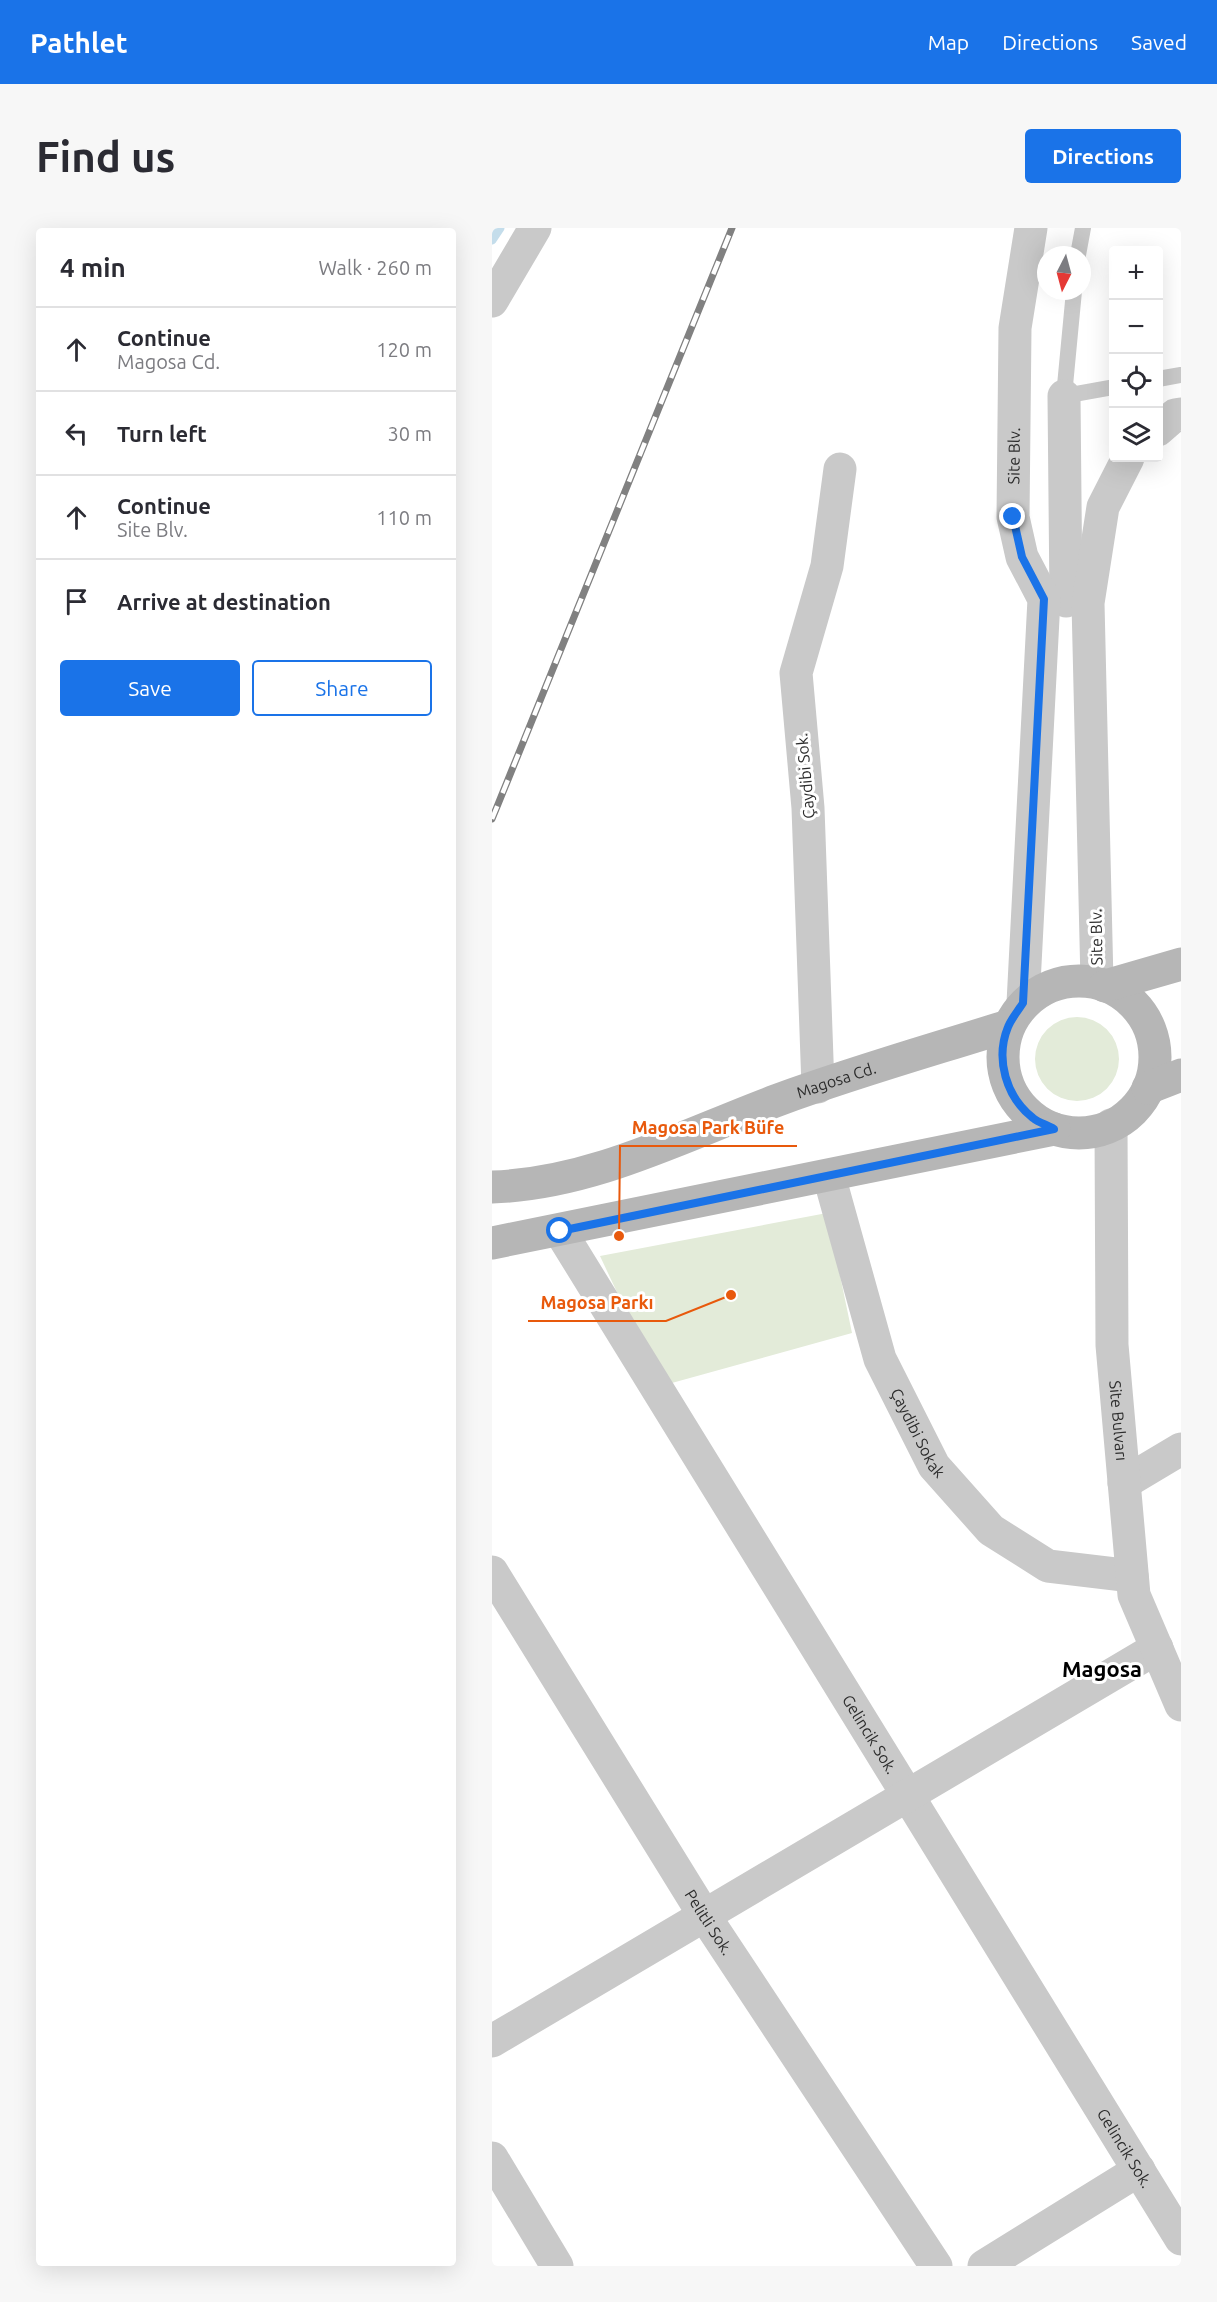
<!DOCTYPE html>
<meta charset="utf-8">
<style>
:root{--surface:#fff;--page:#f7f7f7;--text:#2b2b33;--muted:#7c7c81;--line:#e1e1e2;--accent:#1a73e8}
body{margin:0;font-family:Ubuntu,sans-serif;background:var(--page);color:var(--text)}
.controls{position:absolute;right:18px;top:18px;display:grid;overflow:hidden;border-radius:6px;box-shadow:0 6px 24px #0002}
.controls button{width:54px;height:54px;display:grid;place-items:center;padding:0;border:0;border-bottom:2px solid var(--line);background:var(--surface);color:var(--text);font:30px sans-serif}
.compass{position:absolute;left:545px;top:18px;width:54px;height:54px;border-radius:50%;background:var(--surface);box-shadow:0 6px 24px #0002;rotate:186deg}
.stop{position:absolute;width:18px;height:18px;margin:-14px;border:4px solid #1a73e8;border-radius:50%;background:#fff}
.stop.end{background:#1a73e8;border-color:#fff;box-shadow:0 2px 6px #0008}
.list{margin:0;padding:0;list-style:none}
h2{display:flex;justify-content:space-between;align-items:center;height:78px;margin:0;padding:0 24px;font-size:26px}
h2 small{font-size:20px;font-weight:400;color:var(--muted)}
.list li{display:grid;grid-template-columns:39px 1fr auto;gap:18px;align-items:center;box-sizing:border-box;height:84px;padding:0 24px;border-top:2px solid var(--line)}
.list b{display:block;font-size:22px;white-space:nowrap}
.list p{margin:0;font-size:20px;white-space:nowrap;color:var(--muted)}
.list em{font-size:20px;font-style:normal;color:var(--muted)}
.actions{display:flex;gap:12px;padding:18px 24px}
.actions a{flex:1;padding:14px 0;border:2px solid var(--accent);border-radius:6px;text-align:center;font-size:21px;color:var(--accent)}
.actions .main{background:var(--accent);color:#fff}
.icon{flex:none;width:33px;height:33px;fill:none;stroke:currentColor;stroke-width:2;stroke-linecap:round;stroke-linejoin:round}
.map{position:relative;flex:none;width:689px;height:2038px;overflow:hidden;border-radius:6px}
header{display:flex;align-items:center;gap:36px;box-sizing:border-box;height:84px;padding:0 30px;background:var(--accent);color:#fff}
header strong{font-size:28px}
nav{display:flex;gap:33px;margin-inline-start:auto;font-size:21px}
.intro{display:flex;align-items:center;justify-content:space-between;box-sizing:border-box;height:144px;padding:0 36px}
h1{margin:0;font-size:42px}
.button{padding:15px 27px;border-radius:6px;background:var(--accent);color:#fff;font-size:21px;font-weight:700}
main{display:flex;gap:36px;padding:0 36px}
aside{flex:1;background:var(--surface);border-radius:6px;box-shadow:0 6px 24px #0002}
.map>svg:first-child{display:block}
.green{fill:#e3ebd9}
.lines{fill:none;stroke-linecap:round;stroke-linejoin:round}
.stream{stroke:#c4ddeb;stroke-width:9}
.service{stroke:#c9c9c9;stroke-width:16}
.minor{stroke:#c9c9c9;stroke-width:33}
.tertiary{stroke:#c9c9c9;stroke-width:33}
.secondary{stroke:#b6b6b6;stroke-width:33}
.rail-casing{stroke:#818181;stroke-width:7}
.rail{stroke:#fff;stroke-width:4.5;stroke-dasharray:14;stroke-linecap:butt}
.route{stroke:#1a73e8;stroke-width:8}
.labels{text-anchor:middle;stroke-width:6;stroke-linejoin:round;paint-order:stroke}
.street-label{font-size:16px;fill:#2c2c2c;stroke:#fff}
.district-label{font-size:22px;font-weight:bold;fill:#000;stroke:#fff}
.leader{fill:none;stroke:#e8590c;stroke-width:2}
.callout-dot{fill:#e8590c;stroke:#fff;stroke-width:2}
.callout-label{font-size:18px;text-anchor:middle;font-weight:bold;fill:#e8590c;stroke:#fff;stroke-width:6;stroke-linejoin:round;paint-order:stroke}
</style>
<header>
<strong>Pathlet</strong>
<nav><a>Map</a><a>Directions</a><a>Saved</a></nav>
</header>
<div class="intro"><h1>Find us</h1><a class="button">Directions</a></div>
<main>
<aside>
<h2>4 min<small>Walk · 260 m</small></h2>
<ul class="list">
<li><svg class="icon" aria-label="ahead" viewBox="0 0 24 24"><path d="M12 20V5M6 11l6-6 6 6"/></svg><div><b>Continue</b><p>Magosa Cd.</p></div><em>120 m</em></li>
<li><svg class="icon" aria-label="left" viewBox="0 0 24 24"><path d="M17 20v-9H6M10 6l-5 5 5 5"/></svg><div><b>Turn left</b></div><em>30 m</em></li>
<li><svg class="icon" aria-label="ahead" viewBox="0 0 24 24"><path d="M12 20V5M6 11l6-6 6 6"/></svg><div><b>Continue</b><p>Site Blv.</p></div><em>110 m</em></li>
<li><svg class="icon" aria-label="arrive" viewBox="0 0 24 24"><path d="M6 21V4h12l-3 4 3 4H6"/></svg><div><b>Arrive at destination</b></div></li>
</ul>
<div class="actions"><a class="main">Save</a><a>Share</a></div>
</aside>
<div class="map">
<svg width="689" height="2038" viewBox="0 0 689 2038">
<rect width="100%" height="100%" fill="#fff"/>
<path class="green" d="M543 831a42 42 0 1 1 84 0a42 42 0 1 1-84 0Z
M335,985L360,1105L169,1158L108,1028Z"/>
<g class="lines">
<path class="stream" d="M0,12L8,0"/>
<path class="service" d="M586,27L591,0
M582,63L572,168L622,159
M666,151L689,147"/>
<g class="minor">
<path d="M0,73L43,0"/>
<path d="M572,168L574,373"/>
<path d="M666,202L683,187L689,186"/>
<path d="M605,754L596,375L611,279L636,230"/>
<path id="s1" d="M531,775L552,371L530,329L521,289L523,100L539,0"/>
<path d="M326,859L316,580L304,445L335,338L348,241"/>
<path id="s2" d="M337,948L388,1131L442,1238L499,1302L556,1338L640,1348"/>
<path id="s3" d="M68,1003L689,2011"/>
<path d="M632,1255L689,1221"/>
<path id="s4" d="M0,1344L212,1687L444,2038"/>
<path d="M0,1813L665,1420"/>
<path d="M0,1930L65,2038"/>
<path d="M492,2038L647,1942"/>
</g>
<path class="tertiary" id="s5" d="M619,897L620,1117L642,1367L689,1477"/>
<g class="secondary">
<circle cx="587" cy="829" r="76"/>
<path d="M613,758L689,736"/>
<path d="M656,860L689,847"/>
<path id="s6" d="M0,959C101,956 194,906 286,872C362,844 440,822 516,798"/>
<path d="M0,1015L562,901"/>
</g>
<g class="rail-casing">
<path id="rail" d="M0,591L240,0"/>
</g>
<use href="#rail" class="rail"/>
</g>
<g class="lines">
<path class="route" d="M68,1003L562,901C556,897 547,895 541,890C514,869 503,831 516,799C519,791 526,783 531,775L552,371L530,329L521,289"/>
</g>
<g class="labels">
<g class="street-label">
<text dy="6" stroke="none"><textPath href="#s1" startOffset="554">Site Blv.</textPath></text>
<text transform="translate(313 548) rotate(-95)" y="6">Çaydibi Sok.</text>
<text transform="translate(604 709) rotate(-91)" y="6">Site Blv.</text>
<text dy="6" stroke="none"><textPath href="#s6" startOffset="362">Magosa Cd.</textPath></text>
<text dy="6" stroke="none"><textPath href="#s5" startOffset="296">Site Bulvarı</textPath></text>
<text dy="6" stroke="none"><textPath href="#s2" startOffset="273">Çaydibi Sokak</textPath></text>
<text dy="6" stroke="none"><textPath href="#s3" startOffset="591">Gelincik Sok.</textPath></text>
<text dy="6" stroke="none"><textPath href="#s4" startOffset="412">Pelitli Sok.</textPath></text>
<text dy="6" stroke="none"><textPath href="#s3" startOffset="1077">Gelincik Sok.</textPath></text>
</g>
<g class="district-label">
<text x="610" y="1449">Magosa</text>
</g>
</g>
<path class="leader" d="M127 1008L128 918H305M239 1067L174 1093H36"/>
<g class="callout-dot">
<circle cx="127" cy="1008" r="6"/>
<circle cx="239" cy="1067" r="6"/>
</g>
<g class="callout-label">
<text x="216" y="906">Magosa Park Büfe</text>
<text x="105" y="1081">Magosa Parkı</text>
</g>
</svg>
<div class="controls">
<button>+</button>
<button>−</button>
<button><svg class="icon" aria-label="locate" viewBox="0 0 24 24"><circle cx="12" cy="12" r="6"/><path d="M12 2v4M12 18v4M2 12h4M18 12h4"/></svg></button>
<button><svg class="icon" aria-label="layers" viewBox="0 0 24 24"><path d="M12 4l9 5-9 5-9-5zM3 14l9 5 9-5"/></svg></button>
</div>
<svg class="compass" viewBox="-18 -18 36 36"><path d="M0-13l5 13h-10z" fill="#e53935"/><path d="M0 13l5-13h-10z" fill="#7c7c81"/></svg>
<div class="stop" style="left:68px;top:1003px"></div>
<div class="stop end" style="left:521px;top:289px"></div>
</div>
</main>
